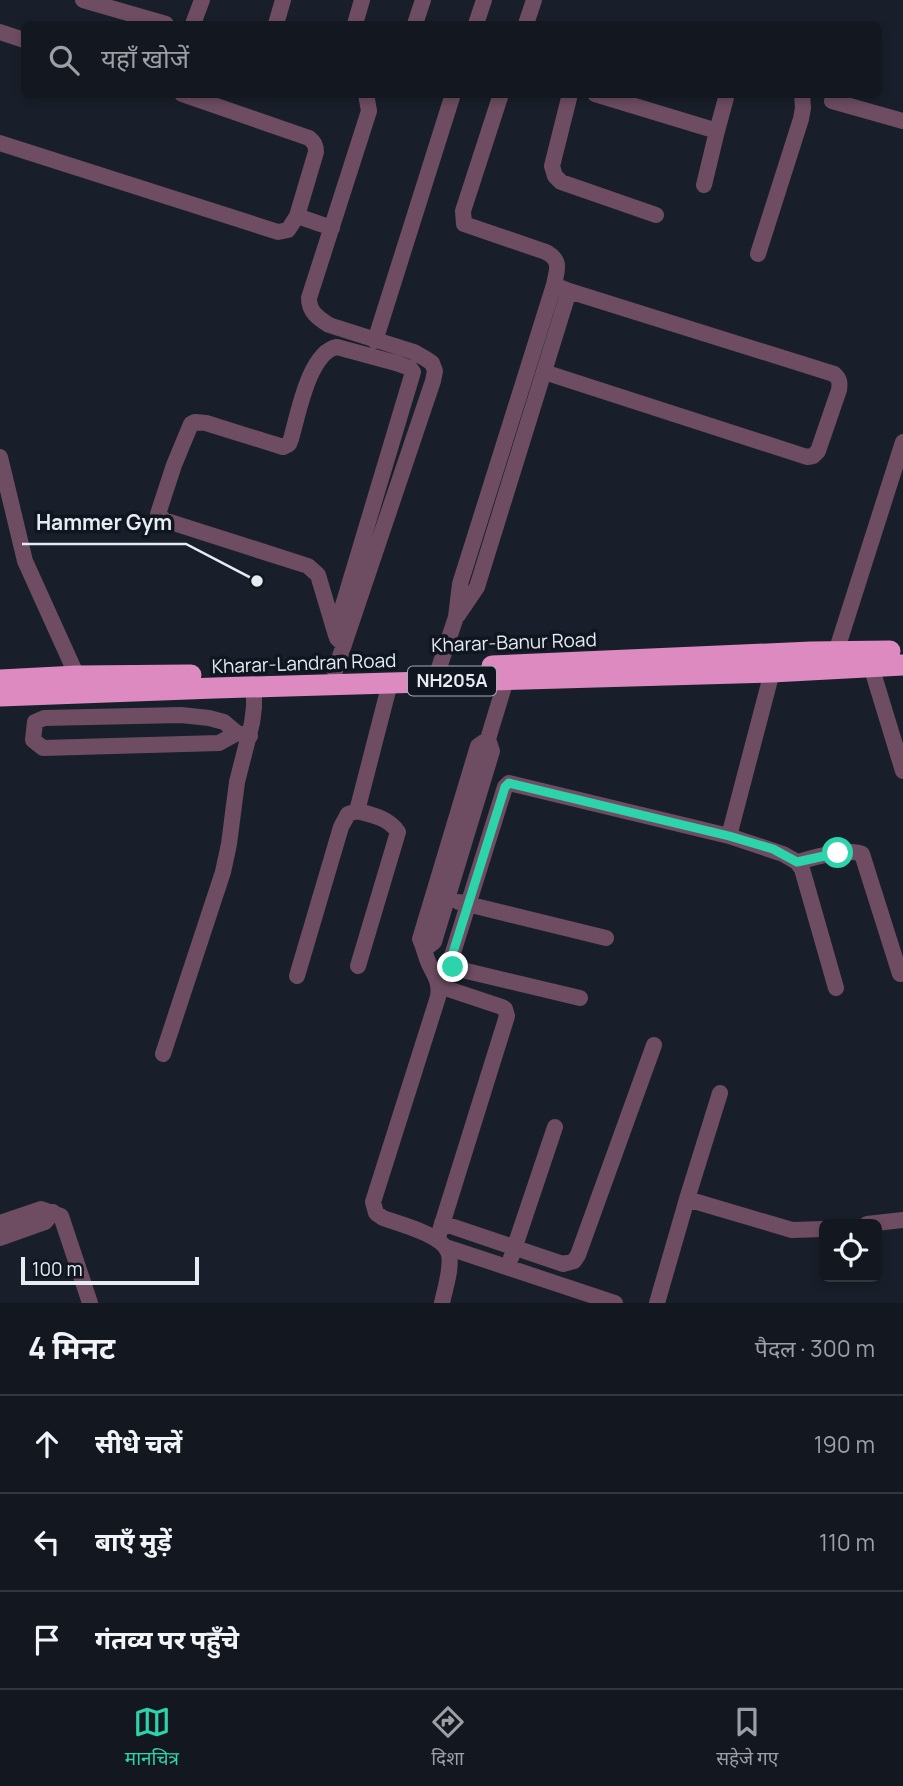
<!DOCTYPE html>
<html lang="hi">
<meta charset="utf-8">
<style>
:root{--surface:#131720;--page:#1c2029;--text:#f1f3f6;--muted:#9d9fa5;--line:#32363e;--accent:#2dd4ab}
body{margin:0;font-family:Manrope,"Noto Sans Devanagari",sans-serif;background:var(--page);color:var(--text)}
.controls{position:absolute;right:21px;bottom:21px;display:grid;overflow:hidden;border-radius:10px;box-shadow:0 4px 10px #0003}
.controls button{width:63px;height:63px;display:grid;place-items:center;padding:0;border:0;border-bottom:2px solid var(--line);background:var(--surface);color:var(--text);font:35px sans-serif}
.scale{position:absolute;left:21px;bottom:18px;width:178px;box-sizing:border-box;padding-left:7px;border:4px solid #e7ebf2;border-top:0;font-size:19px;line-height:24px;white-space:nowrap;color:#e7ebf2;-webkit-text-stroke:5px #101620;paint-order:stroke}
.stop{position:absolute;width:21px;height:21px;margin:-16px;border:5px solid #2dd4ab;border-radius:50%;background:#fff}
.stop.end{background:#2dd4ab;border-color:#fff;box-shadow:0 2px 7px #0008}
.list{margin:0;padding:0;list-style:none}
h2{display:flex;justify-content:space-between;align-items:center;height:91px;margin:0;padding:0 28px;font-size:30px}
h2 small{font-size:23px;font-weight:400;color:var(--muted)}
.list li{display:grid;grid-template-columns:46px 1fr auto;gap:21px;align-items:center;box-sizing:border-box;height:98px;padding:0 28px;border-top:2px solid var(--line)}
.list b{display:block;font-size:26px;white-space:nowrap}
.list em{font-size:23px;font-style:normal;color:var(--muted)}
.icon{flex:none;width:38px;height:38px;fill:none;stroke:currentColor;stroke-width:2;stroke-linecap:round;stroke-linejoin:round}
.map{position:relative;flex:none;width:903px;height:1303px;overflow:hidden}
.search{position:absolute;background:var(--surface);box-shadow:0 4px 10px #0003;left:21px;right:21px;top:21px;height:77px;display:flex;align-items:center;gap:18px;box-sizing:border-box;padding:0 24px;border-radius:10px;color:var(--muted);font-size:26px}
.sheet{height:385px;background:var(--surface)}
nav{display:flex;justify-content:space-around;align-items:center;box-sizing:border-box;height:98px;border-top:2px solid var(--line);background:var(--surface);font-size:19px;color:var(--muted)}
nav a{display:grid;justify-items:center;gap:4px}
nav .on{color:var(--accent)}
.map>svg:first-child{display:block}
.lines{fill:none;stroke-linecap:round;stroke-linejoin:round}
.minor{stroke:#6e4d62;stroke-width:16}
.highway{stroke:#dd8ac0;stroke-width:21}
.route{stroke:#2dd4ab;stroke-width:9}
.labels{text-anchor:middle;stroke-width:7;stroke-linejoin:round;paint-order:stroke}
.shield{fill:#101620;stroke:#a6abb3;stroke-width:2}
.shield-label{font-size:18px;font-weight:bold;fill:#e7ebf2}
.street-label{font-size:19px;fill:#e7ebf2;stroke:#101620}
.leader{fill:none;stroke:#e7ebf2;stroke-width:2.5}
.callout-dot{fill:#e7ebf2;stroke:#101620;stroke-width:2.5}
.callout-label{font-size:21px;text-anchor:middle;font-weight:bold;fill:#e7ebf2;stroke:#101620;stroke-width:7;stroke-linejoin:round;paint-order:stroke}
</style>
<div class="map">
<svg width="903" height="1303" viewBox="0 0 903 1303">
<rect width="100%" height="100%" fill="#191f2a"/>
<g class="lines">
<path class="minor" d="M83,0L166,24
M193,24L202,0
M276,24L283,0
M355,24L362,0
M415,24L423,0
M476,24L484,0
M526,24L534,0
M0,32L24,40
M182,94L309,138C314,142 316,145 316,152L297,216L332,228
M570,94L552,166L555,176L561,182L656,215
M595,94L717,131L727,94
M832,101L903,121
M0,143L278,232L288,230L297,216
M704,185L717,131
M758,254L801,119L803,108L802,94
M375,341L453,94
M544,372L807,457L813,456L818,451L839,390C840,383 840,379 834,374L569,291
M0,457L25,561L77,676L78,684
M458,615L477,587L569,291L559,287
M335,632L318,575L308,566L164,520L158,514L174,465L191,424L195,422L206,423L283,447L289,444L291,439C298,415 309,352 337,347L396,363L410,368L413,372L335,632L337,638L344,645
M871,656V666L903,771
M835,660L836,652L903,442
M439,668L456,617L460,584L554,285C557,269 562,261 546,252L464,224L463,211L501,94
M335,671L433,381L435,371L432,363L426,359L414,352L329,325C318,318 309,312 309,298L369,111L366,94
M237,733L219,743L43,748L33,740L35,722L44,718L181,715L209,718L224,722L237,733L250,736
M729,836L772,672
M797,862C814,858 845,847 862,854L900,974
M459,902L606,938
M425,949L434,942L492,751L488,739
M358,966L398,832C389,818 373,815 357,811L390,683
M297,976L341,827L348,814L357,811
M439,986L502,1007L505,1009L507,1016L439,1234
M580,998L458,969L451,964V959L505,787L509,783L729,836L783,854L797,862L802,869L836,988
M163,1054L223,872L229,844L237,782L252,723L254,707V687
M687,1199L792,1230L824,1229
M0,1223L41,1209L61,1216L90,1303
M442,1223L563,1264L574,1261L578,1255L654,1045
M867,1224L903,1220
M0,1238L45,1222L53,1212
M446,1247L615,1303
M511,1258L555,1127
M442,1303C445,1288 452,1269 449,1254C444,1235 400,1224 383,1218L376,1213L373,1202L438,997C441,978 431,973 426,956C424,950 423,945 420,939L478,746L488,739L506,680
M657,1303L687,1199L720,1093"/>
<path class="highway" d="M492,666L811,652L890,651
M0,680L77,676L191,675
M0,696L215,688L772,672L903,665"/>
</g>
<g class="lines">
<path class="route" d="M453,967L451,964V959L505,787L509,783L729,836L773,849L797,862L838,853"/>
</g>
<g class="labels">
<rect class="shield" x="408" y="666.5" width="88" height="29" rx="5"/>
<g class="shield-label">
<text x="452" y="687">NH205A</text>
</g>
<g class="street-label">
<text transform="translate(514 642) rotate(-2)" y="7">Kharar-Banur Road</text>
<text transform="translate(304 663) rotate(-2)" y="7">Kharar-Landran Road</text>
</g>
</g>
<path class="leader" d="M257 581L186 544H22"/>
<circle class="callout-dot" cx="257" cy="581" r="7"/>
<g class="callout-label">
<text x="104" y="530">Hammer Gym</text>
</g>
</svg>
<div class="controls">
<button><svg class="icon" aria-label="locate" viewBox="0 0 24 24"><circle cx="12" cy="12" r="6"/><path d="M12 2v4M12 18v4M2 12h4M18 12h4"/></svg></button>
</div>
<div class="scale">100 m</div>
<div class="stop" style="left:838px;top:853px"></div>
<div class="stop end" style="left:453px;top:967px"></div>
<div class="search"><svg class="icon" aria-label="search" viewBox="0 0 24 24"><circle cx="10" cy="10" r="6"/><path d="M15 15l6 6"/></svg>यहाँ खोजें</div>
</div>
<section class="sheet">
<h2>4 मिनट<small>पैदल · 300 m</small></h2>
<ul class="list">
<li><svg class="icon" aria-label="ahead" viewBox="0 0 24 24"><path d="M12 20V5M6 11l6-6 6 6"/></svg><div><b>सीधे चलें</b></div><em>190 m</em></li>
<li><svg class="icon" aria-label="left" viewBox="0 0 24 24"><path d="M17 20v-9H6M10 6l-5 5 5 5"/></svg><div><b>बाएँ मुड़ें</b></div><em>110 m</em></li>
<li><svg class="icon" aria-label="arrive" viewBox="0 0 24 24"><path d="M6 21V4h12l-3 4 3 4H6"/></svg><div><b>गंतव्य पर पहुँचे</b></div></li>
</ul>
</section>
<nav>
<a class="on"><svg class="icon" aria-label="map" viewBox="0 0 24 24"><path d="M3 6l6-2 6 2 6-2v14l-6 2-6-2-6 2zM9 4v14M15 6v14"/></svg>मानचित्र</a>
<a><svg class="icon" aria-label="directions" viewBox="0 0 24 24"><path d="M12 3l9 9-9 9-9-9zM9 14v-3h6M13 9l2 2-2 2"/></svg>दिशा</a>
<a><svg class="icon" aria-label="saved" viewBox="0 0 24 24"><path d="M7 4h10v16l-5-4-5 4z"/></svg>सहेजे गए</a>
</nav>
